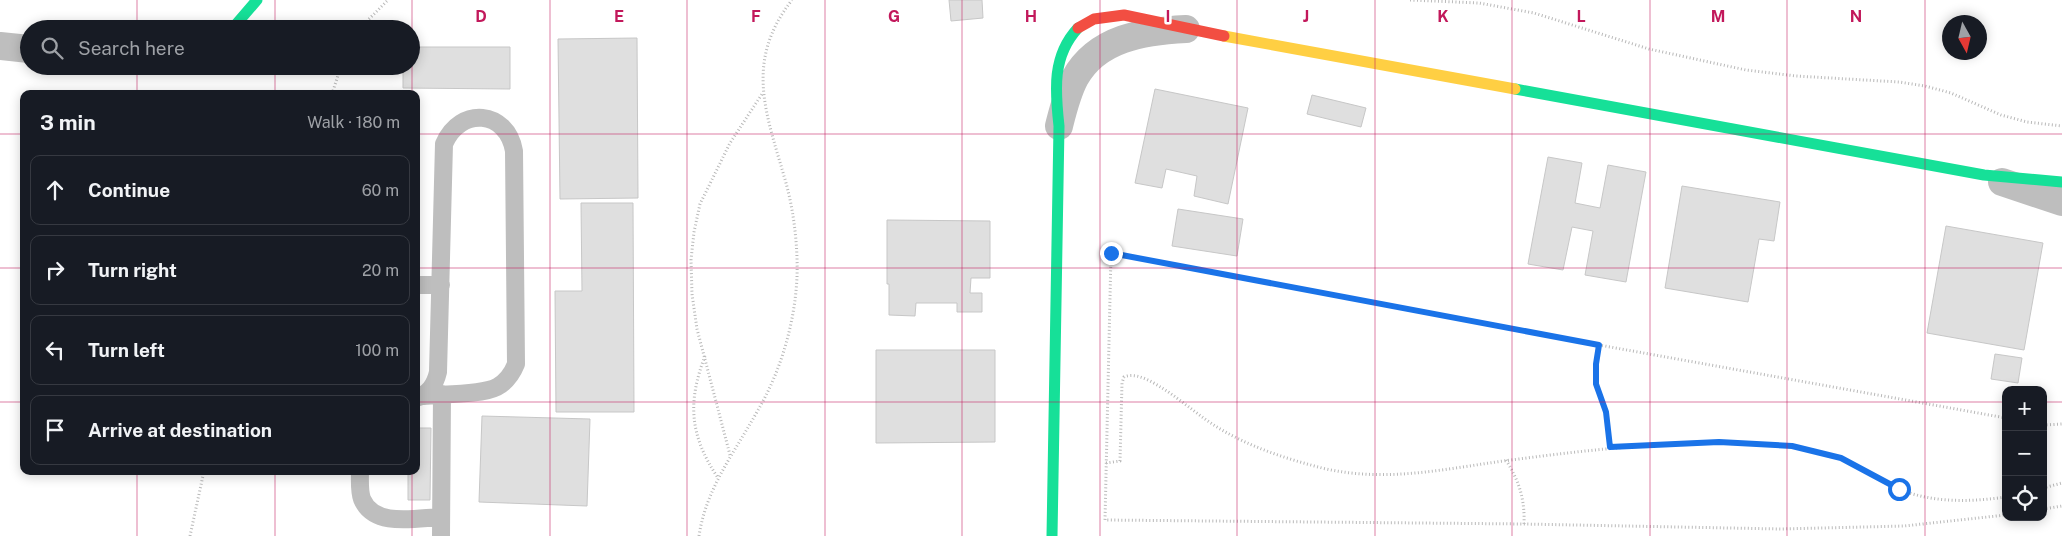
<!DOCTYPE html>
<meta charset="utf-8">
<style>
:root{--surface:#171b24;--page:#242831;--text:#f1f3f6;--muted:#9ea1a6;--line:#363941}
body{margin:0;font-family:"Public Sans",sans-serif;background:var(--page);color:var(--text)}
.controls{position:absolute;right:15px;bottom:15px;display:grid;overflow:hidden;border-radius:10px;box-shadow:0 2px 12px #0003}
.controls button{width:45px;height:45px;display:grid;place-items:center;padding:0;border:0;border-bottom:1px solid var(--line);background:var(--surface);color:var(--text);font:25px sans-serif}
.compass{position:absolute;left:1942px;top:15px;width:45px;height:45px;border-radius:50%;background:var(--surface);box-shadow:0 2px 12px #0003;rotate:172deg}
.stop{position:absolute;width:15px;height:15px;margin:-11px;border:4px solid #1a73e8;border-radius:50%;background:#fff}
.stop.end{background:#1a73e8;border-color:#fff;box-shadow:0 1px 5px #0008}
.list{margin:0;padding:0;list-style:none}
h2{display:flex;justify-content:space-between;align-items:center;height:65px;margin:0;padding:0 20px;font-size:21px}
h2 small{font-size:16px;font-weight:400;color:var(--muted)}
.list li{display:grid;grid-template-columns:32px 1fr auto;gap:15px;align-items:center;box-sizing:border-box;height:70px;margin:0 10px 10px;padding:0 10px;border:1px solid var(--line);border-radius:10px}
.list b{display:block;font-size:19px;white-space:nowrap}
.list em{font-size:16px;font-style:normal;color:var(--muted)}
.icon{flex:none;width:28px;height:28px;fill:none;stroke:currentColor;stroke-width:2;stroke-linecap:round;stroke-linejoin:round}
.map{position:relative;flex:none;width:2062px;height:536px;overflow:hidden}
.search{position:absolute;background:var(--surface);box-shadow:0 2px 12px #0003;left:20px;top:20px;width:400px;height:55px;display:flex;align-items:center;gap:12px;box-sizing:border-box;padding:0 18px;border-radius:28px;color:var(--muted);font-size:19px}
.panel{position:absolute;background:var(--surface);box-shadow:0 2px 12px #0003;left:20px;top:90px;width:400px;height:385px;border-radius:10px}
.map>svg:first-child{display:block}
.building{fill:#dfdfdf;stroke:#c7c7c7}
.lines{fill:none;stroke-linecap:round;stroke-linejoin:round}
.path{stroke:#b9b9b9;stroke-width:3;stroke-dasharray:1 2.5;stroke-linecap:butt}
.lane{stroke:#bebebe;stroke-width:18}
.street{stroke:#bebebe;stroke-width:28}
.fast{stroke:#16e098;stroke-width:11}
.slow{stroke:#ffcf43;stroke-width:11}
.jam{stroke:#f24e42;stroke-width:11}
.route{stroke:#1a73e8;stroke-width:6}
.grid{fill:none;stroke:#c2185b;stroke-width:1;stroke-opacity:0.55}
.grid-label{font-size:16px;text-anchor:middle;font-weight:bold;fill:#c2185b;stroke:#fff;stroke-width:5;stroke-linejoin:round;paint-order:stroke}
</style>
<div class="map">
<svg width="2062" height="536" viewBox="0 0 2062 536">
<rect width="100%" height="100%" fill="#fff"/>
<path class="building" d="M949,0H982L983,18L951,21Z
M637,38L638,198L560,199L558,39Z
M411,47H510V89L403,88V66H411Z
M1155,89L1248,108L1228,204L1194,196L1197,176L1166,169L1162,188L1135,183Z
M1312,95L1366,108L1361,127L1307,114Z
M1548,157L1582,163L1575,203L1600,208L1608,165L1646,172L1626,282L1585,275L1593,231L1572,227L1563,270L1528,264Z
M1682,186L1780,202L1774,241L1759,239L1748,302L1665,288Z
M581,203H633L634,412H556L555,291H582Z
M1178,209L1243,219L1237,256L1172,246Z
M887,220L990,221V278H971L970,293H982V312H957V303H916L915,316L889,315V284H887Z
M1946,226L2043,243L2024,350L1927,333Z
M876,350H995V442L876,443Z
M1995,354L2022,358L2018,383L1991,379Z
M482,416L590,419L587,506L479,502Z
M416,428H431L430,500H408V471H416Z"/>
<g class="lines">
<path class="path" d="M1410,0L1479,3L1534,13L1649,49L1746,70L1796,76L1899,82L1925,86L1951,93L2001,115L2027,122L2062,126
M359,29L388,0
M332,94L341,66
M1599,345L1596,364V384L1606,412L1610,447
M705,356C687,403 690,436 718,478
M2006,418L1599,345L1111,253L1105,520L1524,524L1781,529L1904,526L2006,515
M2043,425L2062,424
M730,455L697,329L692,294L691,260L694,232L700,204L730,143L762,94
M1506,460C1519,481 1525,499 1524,524
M1106,463L1120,461L1122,383L1124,377C1136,372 1151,381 1162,388C1183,401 1201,418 1222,430C1253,448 1287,459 1322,468C1390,484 1451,467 1519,459C1602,448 1684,440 1767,445C1799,446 1828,451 1857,466C1871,473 1885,484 1901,490C1935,503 1970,502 2006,497
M2043,488L2062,483
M2043,509L2062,506
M190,536L204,471
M699,536C706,488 735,452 758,410C781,371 795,322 797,277C798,247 794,212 786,183C767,115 743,63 792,0"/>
<path class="lane" d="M416,285H441
M416,398C429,394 435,385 438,372L444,144C460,106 507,110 514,151L516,364C512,374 506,382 497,387C481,395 441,394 423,396
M360,471C360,480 359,490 362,499C374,528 416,518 441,517
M441,536L442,394"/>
<path class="street" d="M0,46L29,49
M1059,126C1063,110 1067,93 1075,78C1097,38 1144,31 1186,29
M2002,182L2062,202"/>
<path class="fast" d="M232,29L257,0
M1515,89L1984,175L2062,182
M1052,536L1059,126C1055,90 1052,56 1078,28"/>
<path class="slow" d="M1224,36L1515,89"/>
<path class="jam" d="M1078,28L1094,19L1124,15L1224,36"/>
</g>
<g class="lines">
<path class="route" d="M1111,253L1599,345L1596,364V384L1606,412L1610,447L1719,442L1792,446L1841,458L1899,489"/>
</g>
<path class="grid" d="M137,0V29M275,0V29M412,0V94M550,0V536M687,0V536M825,0V536M962,0V536M1100,0V536M1237,0V536M1375,0V536M1512,0V536M1650,0V536M1787,0V536M1925,0V536M137,66V94M275,66V94M0,134H24M416,134H2062M0,268H24M416,268H2062M0,402H24M416,402H2006M2043,402H2062M137,471V536M275,471V536M412,471V536"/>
<g class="grid-label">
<text x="481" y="22">D</text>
<text x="619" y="22">E</text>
<text x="756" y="22">F</text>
<text x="894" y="22">G</text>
<text x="1031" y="22">H</text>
<text x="1168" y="22">I</text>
<text x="1306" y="22">J</text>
<text x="1443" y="22">K</text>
<text x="1581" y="22">L</text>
<text x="1718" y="22">M</text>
<text x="1856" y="22">N</text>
</g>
</svg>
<div class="controls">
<button>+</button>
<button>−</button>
<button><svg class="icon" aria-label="locate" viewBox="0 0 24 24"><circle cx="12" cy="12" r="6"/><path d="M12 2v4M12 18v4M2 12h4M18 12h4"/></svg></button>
</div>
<svg class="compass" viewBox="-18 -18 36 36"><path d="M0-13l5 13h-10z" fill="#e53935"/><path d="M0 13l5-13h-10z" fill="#9ea1a6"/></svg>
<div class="stop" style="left:1899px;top:489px"></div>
<div class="stop end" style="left:1111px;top:253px"></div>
<div class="search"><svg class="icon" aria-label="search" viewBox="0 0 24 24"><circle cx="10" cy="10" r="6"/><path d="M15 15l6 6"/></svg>Search here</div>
<section class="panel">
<h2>3 min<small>Walk · 180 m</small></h2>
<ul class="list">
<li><svg class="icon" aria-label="ahead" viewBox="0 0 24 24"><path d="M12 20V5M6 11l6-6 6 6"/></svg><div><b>Continue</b></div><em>60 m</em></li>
<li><svg class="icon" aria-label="right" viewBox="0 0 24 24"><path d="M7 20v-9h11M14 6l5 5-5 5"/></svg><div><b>Turn right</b></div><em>20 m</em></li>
<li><svg class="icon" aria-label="left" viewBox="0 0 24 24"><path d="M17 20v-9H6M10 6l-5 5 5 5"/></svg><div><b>Turn left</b></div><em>100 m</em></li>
<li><svg class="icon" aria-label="arrive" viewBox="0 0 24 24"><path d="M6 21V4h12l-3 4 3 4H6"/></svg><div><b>Arrive at destination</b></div></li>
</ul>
</section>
</div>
